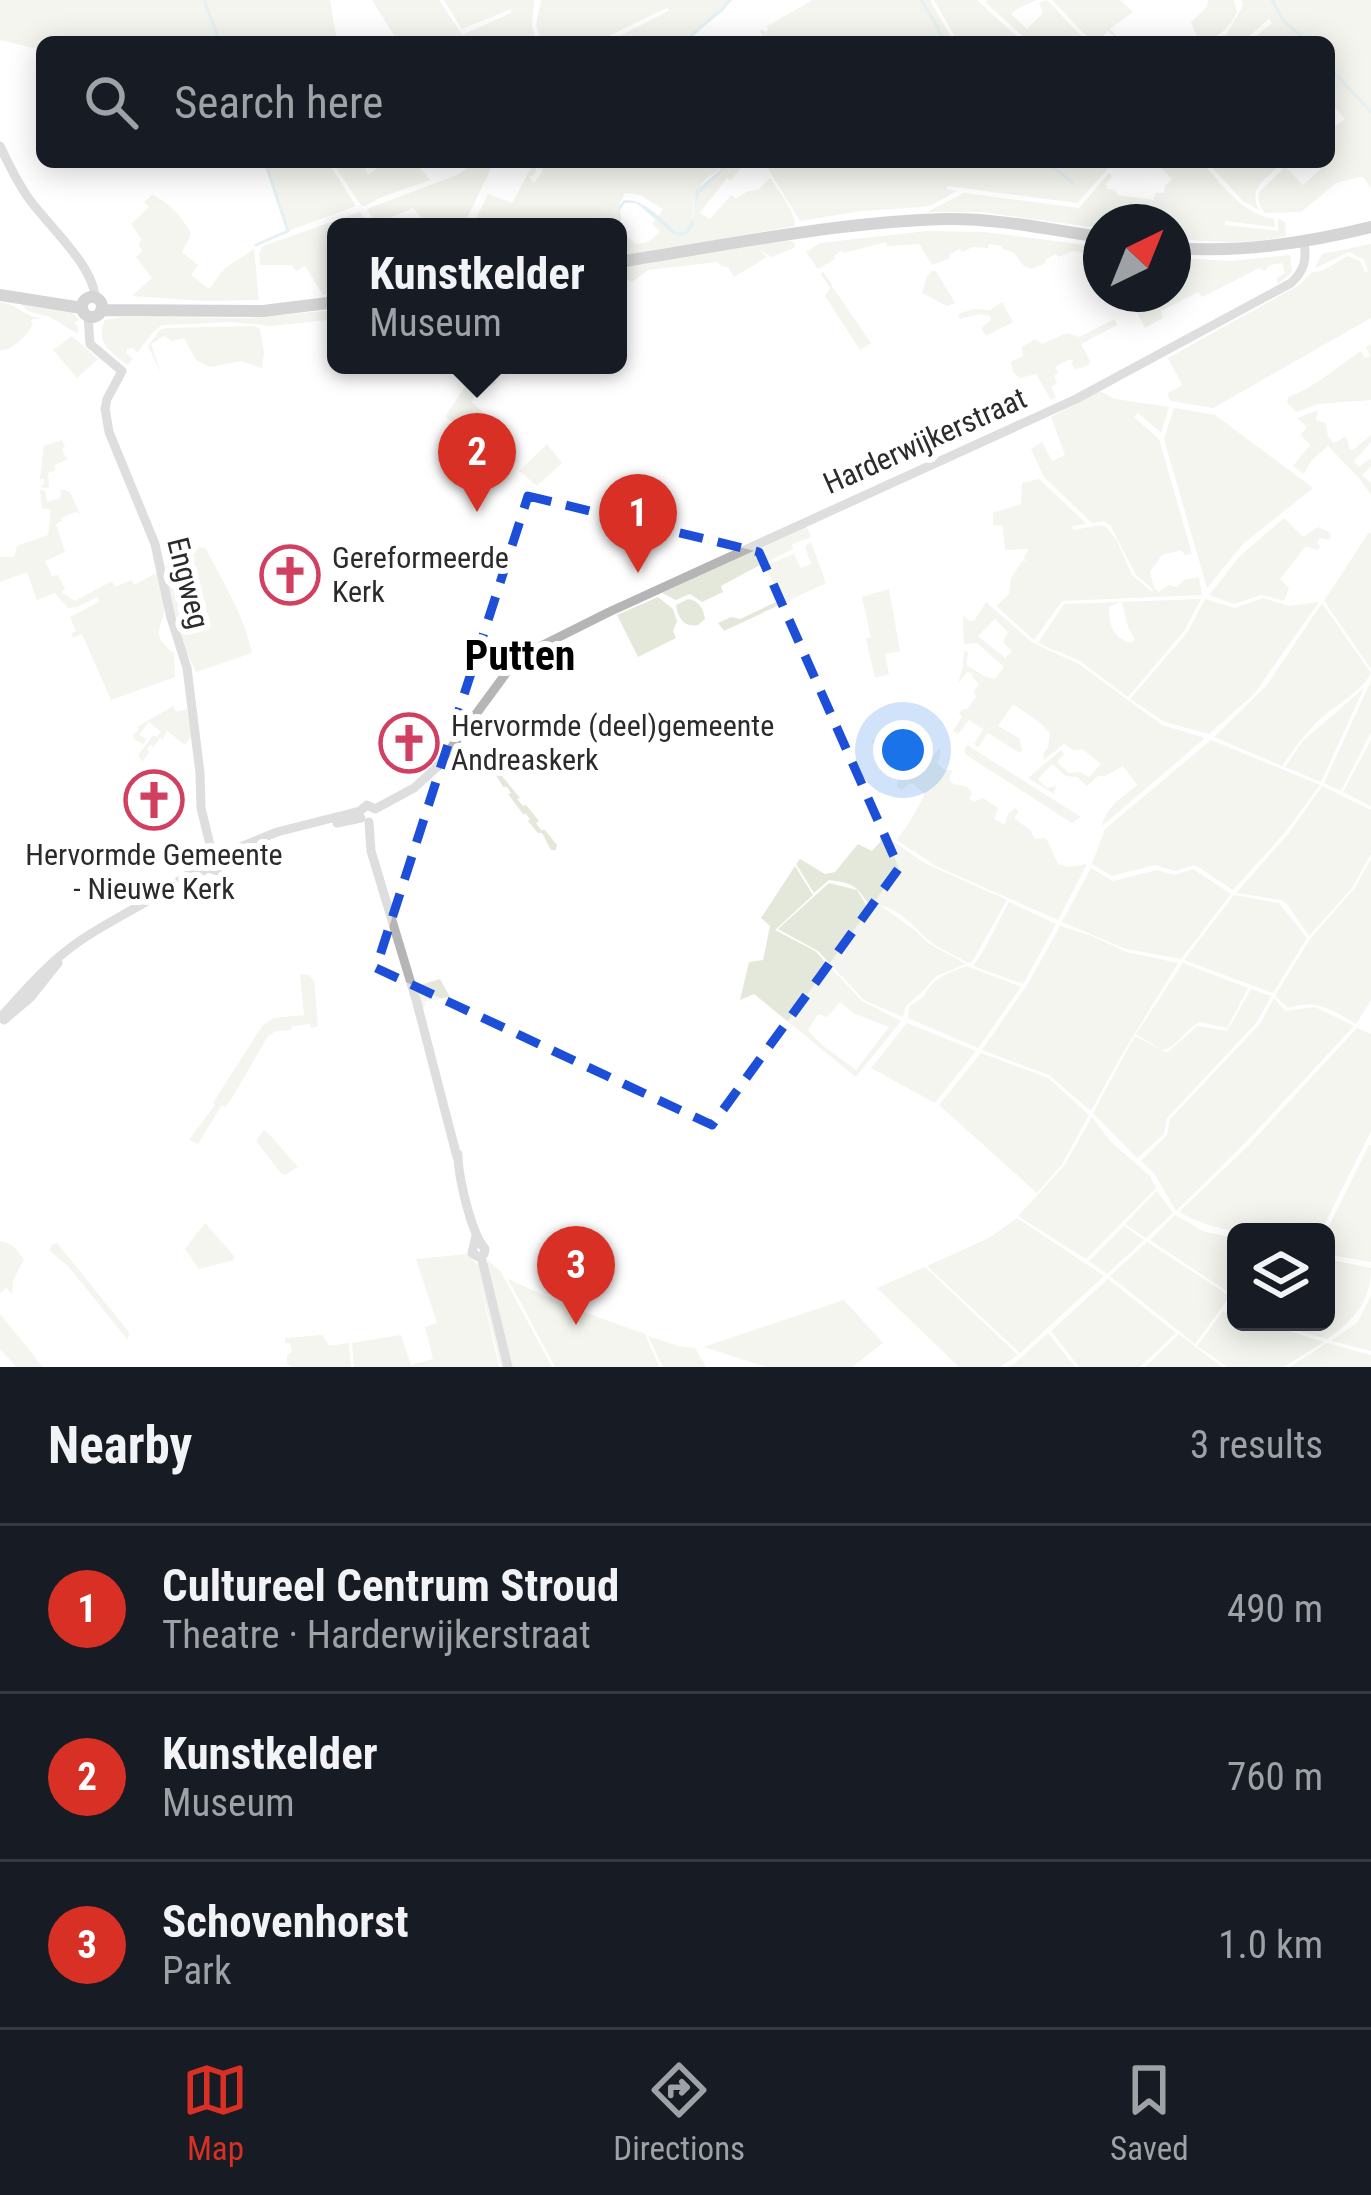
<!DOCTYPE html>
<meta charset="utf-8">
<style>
:root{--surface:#171b24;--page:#242831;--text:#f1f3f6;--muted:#9ea1a6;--line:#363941;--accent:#d93025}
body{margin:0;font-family:"Roboto Condensed",sans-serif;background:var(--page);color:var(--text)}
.controls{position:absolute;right:36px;bottom:36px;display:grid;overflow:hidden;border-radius:18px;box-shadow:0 6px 30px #0003}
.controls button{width:108px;height:108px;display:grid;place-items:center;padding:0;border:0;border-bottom:3px solid var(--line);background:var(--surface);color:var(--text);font:60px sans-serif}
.compass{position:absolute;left:1083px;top:204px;width:108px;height:108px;border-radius:50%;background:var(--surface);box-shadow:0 6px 30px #0003;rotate:43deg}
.you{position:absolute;left:903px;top:750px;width:42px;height:42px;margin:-30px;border:9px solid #fff;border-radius:50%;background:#1a73e8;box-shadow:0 0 0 18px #1a73e833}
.badge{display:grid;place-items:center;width:78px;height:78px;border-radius:50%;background:var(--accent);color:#fff;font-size:39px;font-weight:700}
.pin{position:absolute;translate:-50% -99px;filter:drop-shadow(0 3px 6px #0008)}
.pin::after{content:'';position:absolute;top:63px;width:42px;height:36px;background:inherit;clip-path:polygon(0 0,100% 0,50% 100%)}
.popup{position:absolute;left:327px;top:218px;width:300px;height:156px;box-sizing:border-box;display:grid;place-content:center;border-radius:18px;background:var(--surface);filter:drop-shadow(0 3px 9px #0005);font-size:39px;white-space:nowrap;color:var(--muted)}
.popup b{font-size:45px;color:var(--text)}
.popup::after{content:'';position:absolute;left:50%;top:100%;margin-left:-24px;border:24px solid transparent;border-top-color:var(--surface)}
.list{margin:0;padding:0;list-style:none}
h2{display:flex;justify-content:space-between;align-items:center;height:156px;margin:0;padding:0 48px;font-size:51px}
h2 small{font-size:39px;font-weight:400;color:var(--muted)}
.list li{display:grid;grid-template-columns:78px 1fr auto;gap:36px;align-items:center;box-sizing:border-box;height:168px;padding:0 48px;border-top:3px solid var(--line)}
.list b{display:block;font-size:45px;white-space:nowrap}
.list p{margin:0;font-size:39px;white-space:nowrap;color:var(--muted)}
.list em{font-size:39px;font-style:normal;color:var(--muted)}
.icon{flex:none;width:66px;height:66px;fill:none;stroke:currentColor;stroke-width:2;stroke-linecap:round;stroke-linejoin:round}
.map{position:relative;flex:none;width:1371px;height:1367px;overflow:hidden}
.search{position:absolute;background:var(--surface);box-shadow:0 6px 30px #0003;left:36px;right:36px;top:36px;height:132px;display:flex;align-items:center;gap:30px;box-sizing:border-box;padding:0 42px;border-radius:18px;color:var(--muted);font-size:45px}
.sheet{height:660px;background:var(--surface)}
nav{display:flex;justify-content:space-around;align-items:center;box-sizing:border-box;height:168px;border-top:3px solid var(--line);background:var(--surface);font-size:33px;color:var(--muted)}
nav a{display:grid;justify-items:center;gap:6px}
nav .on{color:var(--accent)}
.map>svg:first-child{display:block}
.green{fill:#e4e8da;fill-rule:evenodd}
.water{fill:#c8dfe6}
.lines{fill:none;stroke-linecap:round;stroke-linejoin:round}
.stream{stroke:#c8dfe6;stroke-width:3}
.secondary{stroke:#b5b5b5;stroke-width:9}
.primary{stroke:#a3a3a3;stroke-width:12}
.marked{fill:none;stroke:#1d4ed8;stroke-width:9;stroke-dasharray:24 15;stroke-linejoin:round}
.labels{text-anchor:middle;stroke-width:12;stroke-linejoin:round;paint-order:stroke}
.street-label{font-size:30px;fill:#2b2b2b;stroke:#fff}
.poi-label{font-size:30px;fill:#2b2b2b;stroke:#fff;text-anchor:start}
.district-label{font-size:42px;font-weight:bold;fill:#000;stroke:#fff}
</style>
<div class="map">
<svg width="1371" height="1367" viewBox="0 0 1371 1367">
<rect width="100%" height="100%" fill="#fff"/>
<path class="green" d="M0,0H330L337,42H42V50L0,40Z
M372,0H439L462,35L511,13V9L462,29L444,0H534L532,26L536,42H398Z
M541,0H731L683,42H608L670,10L667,8L596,42H542L536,25Z
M813,0H930L954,42H753L763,37L760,31L763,29L765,32L768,30L767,26Z
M934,0H977L1023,42H958Z
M991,0H1036L1017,9L1011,14L1027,29L1043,13L1039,3L1047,0L1087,42H1029L985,2Z
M1052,0H1120L1133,12L1110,29L1121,42L1108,31L1096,42H1092Z
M1208,0H1234L1237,12C1231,27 1216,40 1199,42L1191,22L1207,7Z
M1242,0H1371V188L1363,177H1359L1336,183L1301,212L1265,213C1260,207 1257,201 1259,192L1285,167L1303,185L1325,165L1323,162H1329V131L1345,119L1329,101V42H1249L1272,23L1269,19L1242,42H1214L1227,34L1243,5Z
M265,162H328L356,206L288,231Z
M332,162H363L368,175L386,162H415L430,180L382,197L365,206L361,205Z
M476,162L491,168L463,227H429L413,208L392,217L384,227H378L367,209L457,175Z
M531,162H535L537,166L535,174L529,177L534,183L542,172L541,162H725C719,172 710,174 702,183C693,194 693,210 692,224L684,232H677L658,216L663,209L640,195L625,193L618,207L619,219L611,227H472L488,194L512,203L532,166Z
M732,162H746L731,180L727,178L700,213L710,219L731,195L736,199L748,191L758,190L770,178C779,192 794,208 795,226L618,257V236L621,232L636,244L648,242L660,232L652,223L656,219L680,237L694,225L695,207L700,193Z
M764,162H1114L1077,203L947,186V189L957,191L932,205L921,207L861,211L800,221Z
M1155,162H1201C1223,185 1241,213 1274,219L1275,227L1225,221V225L1278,231V219L1285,222L1286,236C1250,244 1210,243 1173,238V222H1101V228L981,212H927L964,193L1079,208L1109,173L1112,176L1106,184L1107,189L1115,190L1118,195L1153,200L1156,193H1164L1165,186L1172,179Z
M1207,162H1280L1282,163C1267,178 1247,188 1259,210L1243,201Z
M152,195C168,201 184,219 191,234L182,252L198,265L191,275L209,289L225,268L254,249L259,300L205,301L132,296L152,278L136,257L142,251L138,244L142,240L131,224L149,207L144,202Z
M360,212L370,227H336V293L323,295L305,266L296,271L292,265H260L259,254L263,246Z
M927,231L984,232L1093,246L1101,247V256L1073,251L1058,257L1056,254L1045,260L1046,263L1031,269L1023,265L1013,252L1002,249V246L989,244L988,248L973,247L962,252L960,249L949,255L950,258L932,265L919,244L887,246L886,242L844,253L842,250L834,256L835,259L818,269L806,252L820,243Z
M788,240L795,243L794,248L771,257L760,250L767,257L734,277L728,267L721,266L717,262L648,270L632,282L621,276L618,277V264Z
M1371,244V318L1213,408L1171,401L1167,394L1182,385L1168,358L1299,285L1312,272L1322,271L1348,256L1360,261L1365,272L1368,271L1364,260L1349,252L1315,268L1322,254Z
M1290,255L1292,272L1278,284L1276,279L1285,273L1282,263L1270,265L1264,271L1259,268L1202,297L1198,292L1161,311L1163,318L1145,328L1128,294H1173V258L1232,261Z
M932,271H936L955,303L947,306L922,293L927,276Z
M823,272L833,286L831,288L834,289L871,343L860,350L825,296L830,288L821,274Z
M0,302C20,305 24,317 43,319H32L31,322L33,324C27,335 13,351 0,350Z
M1002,302L1013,322L986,336L981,328L991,320L990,316L979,314L960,319L958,314L974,309L990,310Z
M26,304L73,308V313L79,320L74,323L78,326V334L50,317L28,311L22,305Z
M336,310V319L271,326L231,322L162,325L153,332L137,353L133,348L127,349L126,353L133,359L128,365C112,353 94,342 105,320L124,317L249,318Z
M1115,319L1117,325L1081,344L1090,361L1089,365L1076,369L1072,365L1073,360H1068L1055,367L1058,373L1054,376L1057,383L1051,387L1056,397L1051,400L1036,374L1020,378L1013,372L1011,362L1023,356L1022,347L1035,339L1042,344L1067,333L1079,337Z
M255,326L260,329L264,352L262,368L241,361L210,367L196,360L184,338L172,341L164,336L151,344L161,373L148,346L160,330L167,328Z
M72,336L98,359L77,378L53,350Z
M1371,344V400L1318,404L1296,412L1287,402L1289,396C1307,393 1344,362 1361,351L1365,358L1370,356L1366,347Z
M479,365H494L488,374L497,383L480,390L472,402L490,419L477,437L445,417Z
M1100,391L1115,399L1169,407L1161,433L1138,413L1134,417L1159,439L1192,554L1185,555L1181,550L1162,555L1150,572L1154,588L1158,592L1169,585L1177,587L1184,580L1199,577L1202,595L1062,601L1034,640L996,606L1009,594L1011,578L1022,561H1026L1024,558L1029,549L1005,550L1003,526L993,525V513L1021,504L1022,483L1039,479L1087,524L1072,526L1073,530L1101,525L1106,527L1116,539L1132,575L1151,591L1154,590L1136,575L1110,525L1104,521L1092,523L1044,477L1031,449L1042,442L1052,461L1065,455L1051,417Z
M1174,408L1215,415L1313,488L1243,544L1207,588L1164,439Z
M1318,410L1316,420L1326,423L1328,437L1334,443L1345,437L1348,440L1349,449L1353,450L1371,435V442L1354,461L1359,467L1371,458V466L1362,475L1371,483V495L1358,477L1328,446L1311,461L1304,474L1293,466L1310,445L1301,435L1307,427L1297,418Z
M62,440L65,447L62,449L66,458H69L54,466L56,470L48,473L49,488L40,487L44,484V479H40L44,446Z
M547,444L562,463L537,486L519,471Z
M60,489L70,492L80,514L75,512L61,518L62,521L56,524L65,552L45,561L52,576L58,575L65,589L61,592L75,601L112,581L115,587L131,580L134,585L160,571C161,581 164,592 165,601C166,626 146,633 174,653L175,677L111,700L82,634L73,638L71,634L76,631L70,617L99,602L97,597L77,607L68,608L55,593L37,600L27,572L0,582V557H14L17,546L48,535L51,510L42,508L40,490L45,491L47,502L61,498Z
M1284,518L1303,537L1318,527L1329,532L1331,536L1329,540L1320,538L1317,542L1320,547L1317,550L1306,546L1280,579L1289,588L1284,601L1261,595L1234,604L1209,595L1240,556Z
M806,526L811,537L792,544L793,549L763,564L757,558L760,565L721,586L723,592L702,602L690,594L676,600L662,593Z
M1369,532L1371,534V669L1324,601Z
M811,542L826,583L724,631L718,623L731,617L740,619L778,601L775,592L776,588L765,566L794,554L801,568L811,564L805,546Z
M200,547L206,549C223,582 245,617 252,653L196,672C192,662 187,654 183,645C172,622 169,591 166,566Z
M889,589L900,651L885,654L889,674L875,678L866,639L871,637L862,597Z
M658,597L673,609L677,621L673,631L676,638L638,657L617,615Z
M1263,598L1289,606L1319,602L1254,694L1209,734L1165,722L1130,699L1187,633L1205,599L1235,608Z
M688,599C699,600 704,610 705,619L698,625C684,628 678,618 676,605Z
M1201,599L1184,631L1128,697L1080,661L1038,643L1064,604ZM1122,601L1128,627L1135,640L1131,643C1112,638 1109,624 1109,607Z
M986,602L1033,643L1079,664L1162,725L1205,738L1102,826C1106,806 1123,797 1137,785L1123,766L1105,776H1098L1087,786L1077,777L1066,776L1052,764L1038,779L1047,788L1056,786L1054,794L1028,778L1061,750L1064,754L1057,762L1069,773L1080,772L1089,777L1101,764L1082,749L1073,750L1064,744L1044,760L1043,754L1048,747L1050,733L1038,721L1013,704L998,726L1019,738L1022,750L1020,753L988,733L978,747L974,744L983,729L969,720L958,734L953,731L962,717L959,713L963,709H967L976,697L974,691L979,684L972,677L973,674L967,672L958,683L963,667L964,650L968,653L966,665L986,677L995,679L1004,667L977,643L964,644L963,616L970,621H974ZM995,619L1008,632L1003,642L1012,651L1005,658L978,636Z
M1322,603L1371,673C1362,692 1335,705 1320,719C1305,733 1294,749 1282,766L1214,737L1267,685Z
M1371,681V732L1341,791L1324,783Z
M1364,688L1321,782L1285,767L1303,741Z
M173,706L176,712L187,709L192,736L185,745L167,731L163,739L160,738L154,747L150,745L147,750L150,752L142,762L138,755L153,735L157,737L161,732L149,722L139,735L147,739L143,744L134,739L133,735L139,730L137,727Z
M894,721H899L908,727L878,758L872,741Z
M1211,740L1320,785L1287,830L1233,890L1195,865L1175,871L1155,865L1112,876L1092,864L1105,829Z
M1371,740V806L1343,792Z
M967,745L1073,812L1081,817L1072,823L966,755L964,750Z
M939,748L941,752L937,763L945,770H952L949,780L955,785C963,785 969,786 972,794L969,798L973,802L983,798L998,808L994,819L1005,825L1008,814L1015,808L1019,812L1014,818L1030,830L1035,839L1046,838L1058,864L1068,867L1087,864L1058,920L938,867L896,840C909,825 916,811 925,794L913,784H909L902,790L897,787L898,775L906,765L912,767L919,753L930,760Z
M493,770H497L520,798L517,799L523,806L526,805L539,821L536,823L541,830H545L557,845L556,850H551L542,833H538L528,821L530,819L526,814H523L508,794L511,793L507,787H503Z
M1322,786L1371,810V854L1352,888L1309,936L1287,904L1281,900L1236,893L1289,833Z
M881,833L926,864L1007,900L972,962L968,963C957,956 935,947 926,938C912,924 891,901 870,906C855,885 856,884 829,880L814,893L796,864L800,859L825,874L835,872L858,844L872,851L880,842Z
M1371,859V1000L1356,1024C1331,1009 1317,999 1288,1008L1275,996L1310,939L1354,889Z
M795,866L813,895L775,930L815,951L862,1001L901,1021L856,1077L754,994L740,1000L749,962L763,960L770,926L761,918ZM840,1002L853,1013L889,1027L856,1070L822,1045L808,1030L818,1014L827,1017Z
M1091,868L1113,881L1157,870L1174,875L1193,869L1231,894L1181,959L1126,949L1062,922Z
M829,883L857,890L868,908L880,906L887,910L917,932L928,943L966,964L936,976L921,993L906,1006L903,1017L864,1000L818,951L778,929Z
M1234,895L1279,903L1307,938L1273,993L1184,960Z
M1009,902L1056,924L1023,984L973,966C986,950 998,921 1009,902Z
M1060,926L1092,936L1126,952L1178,963L1117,1063L1091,1111L1049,1075L982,1050L1029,982Z
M1183,963L1248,988L1227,1028L1200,1022C1186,1028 1177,1048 1162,1050L1136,1034Z
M967,966L1021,987L978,1048L908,1018L909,1007L924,996C932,978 950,972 967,966Z
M300,974L309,975L314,981L318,1026L311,1028L310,1024L292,1026L291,1030L276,1031L268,1036L232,1098L225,1107L222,1105L198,1144L189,1140L215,1105L213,1103L262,1026L274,1018L304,1015Z
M440,979L450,997L426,1001L423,1009L417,986Z
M1251,989L1271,996L1257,1022L1167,1118L1164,1134L1137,1158L1093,1113L1135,1036L1167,1053L1197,1026L1227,1031Z
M1274,998L1285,1011L1315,1007L1354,1026L1245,1143L1176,1211L1154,1173L1141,1161L1167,1135L1170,1119L1260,1024Z
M907,1023L976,1051L935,1103L871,1068Z
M1357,1028L1371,1034V1131L1321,1231C1271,1236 1224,1237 1179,1212L1248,1146Z
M981,1053L1048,1078L1089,1115L1062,1164L1037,1193L939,1105Z
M1092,1117L1111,1142L1150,1176L1156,1188L1086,1259L1018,1216L1064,1166Z
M264,1130L269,1134L298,1167L285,1175L280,1172L256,1141Z
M1369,1145H1371V1262L1326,1254V1232Z
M1157,1191L1173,1213L1146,1238L1125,1224Z
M1175,1215L1205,1232L1236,1238V1286L1231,1294L1150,1240Z
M1017,1218L1104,1276L1020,1353L927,1266L989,1238Z
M205,1223L234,1256V1260L199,1269L185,1249Z
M1124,1226L1144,1240L1107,1274L1089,1261Z
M0,1241L12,1245L24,1259L13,1281L12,1294L6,1288L0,1293Z
M1147,1242L1230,1296L1195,1344L1110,1276Z
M57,1243L129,1332L128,1340L67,1265L50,1251L51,1245Z
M468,1254L479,1266L506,1367H501L476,1266L499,1367H354L352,1343L401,1335L411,1365L433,1359L425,1327L437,1323L416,1259Z
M484,1256L487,1263L489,1261L501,1272L552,1367H510Z
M1326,1259L1371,1268C1371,1302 1353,1321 1327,1339L1269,1322H1326Z
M925,1267L1018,1355L1000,1367H959L877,1288Z
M508,1279L567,1306L645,1334L659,1367H555Z
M1108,1279L1176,1333L1140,1367H1079L1051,1331Z
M1371,1295V1351L1331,1341L1358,1322Z
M844,1300L883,1343L852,1367H766L704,1347Z
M1223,1311L1236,1315V1322H1260L1324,1342L1284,1367H1228L1197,1346Z
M0,1314L43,1367H16L0,1349Z
M1048,1333L1075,1367H1008L1014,1364Z
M1179,1334L1222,1367H1145Z
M322,1335L329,1346L349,1343L351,1367H293L287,1364V1355L292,1352L290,1343H285V1338Z
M648,1336L678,1346L695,1348L706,1367H663Z
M1327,1343L1371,1355V1367H1290Z"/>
<path class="water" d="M725,162H732L700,193L695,207L694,225L689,232L680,237L673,234L636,203H625L620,210L621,221L616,227H611L619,218L618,207L624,200C645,199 661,219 677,232H684L693,220L696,190L719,171Z"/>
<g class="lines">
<path class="stream" d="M204,0L220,42
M921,0L938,28
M1272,0L1283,20L1307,42
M721,11L730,0
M700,28L719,12
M939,31L945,42
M683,42L698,30
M1329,67L1371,112
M1047,162L1073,183
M256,245L288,231L265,162"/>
<path class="secondary" d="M0,146C8,163 16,180 27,196C46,224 94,265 95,298
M88,316L90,344L122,371L107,399L105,410
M105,408L109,432L155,544L171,618L187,668L200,773L201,808L212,853
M515,661H522L532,656L531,651L609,612L1076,399L1291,283C1304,271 1307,260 1304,243
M369,822L371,851L417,1003L457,1157
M337,823L361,818
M221,855L277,832L360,811L367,805L375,809L414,788L437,767L515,661
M203,871L208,868L218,871L224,865V860L230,858
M0,1018C25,990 50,961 81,940C124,911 178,890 212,853
M4,1020L31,997L58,963
M458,1154C458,1176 471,1233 485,1249L484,1254L479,1257L472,1253L476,1236
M481,1256L508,1367"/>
<path class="primary" d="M1173,248C1241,253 1305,243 1371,227
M618,262C727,245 835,222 946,219C997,218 1051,230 1101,237
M0,295L82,308
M82 307a10 10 0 1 1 20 0a10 10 0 1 1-20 0Z
M101,310L263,311L336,302"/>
</g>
<path d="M0 0H1371V1367H0ZM528,496L759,552L899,868L712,1125L376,968Z" fill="#fff" fill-opacity=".55" fill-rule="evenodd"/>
<path class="marked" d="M528,496L759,552L899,868L712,1125L376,968Z"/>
<defs>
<g id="church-ring" transform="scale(3)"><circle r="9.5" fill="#fff" stroke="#d13f61" stroke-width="1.5"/><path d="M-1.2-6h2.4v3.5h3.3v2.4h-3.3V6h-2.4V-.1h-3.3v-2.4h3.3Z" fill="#d13f61"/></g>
</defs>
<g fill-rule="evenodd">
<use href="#church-ring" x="290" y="575"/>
<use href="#church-ring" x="409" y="743"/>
<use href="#church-ring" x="154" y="800"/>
</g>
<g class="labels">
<g class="street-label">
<text transform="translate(925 441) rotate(-24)" y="10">Harderwijkerstraat</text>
<text transform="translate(188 583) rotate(76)" y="10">Engweg</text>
</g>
<g class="poi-label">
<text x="332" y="568">Gereformeerde<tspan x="332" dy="34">Kerk</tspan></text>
<text x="451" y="736">Hervormde (deel)gemeente<tspan x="451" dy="34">Andreaskerk</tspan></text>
<text x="154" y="865" text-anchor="middle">Hervormde Gemeente<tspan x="154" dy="34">- Nieuwe Kerk</tspan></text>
</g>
<g class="district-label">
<text x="520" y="670">Putten</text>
</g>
</g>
</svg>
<div class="controls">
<button><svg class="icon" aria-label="layers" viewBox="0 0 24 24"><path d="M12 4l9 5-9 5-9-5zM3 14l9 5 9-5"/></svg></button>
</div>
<svg class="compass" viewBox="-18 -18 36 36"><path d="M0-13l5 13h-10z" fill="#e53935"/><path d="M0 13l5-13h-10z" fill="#9ea1a6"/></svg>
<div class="you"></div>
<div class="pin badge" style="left:638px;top:573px">1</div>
<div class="pin badge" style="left:477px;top:512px">2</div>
<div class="popup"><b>Kunstkelder</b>Museum</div>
<div class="pin badge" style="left:576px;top:1325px">3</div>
<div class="search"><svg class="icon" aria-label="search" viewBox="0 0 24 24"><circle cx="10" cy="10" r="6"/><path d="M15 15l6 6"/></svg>Search here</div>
</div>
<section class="sheet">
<h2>Nearby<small>3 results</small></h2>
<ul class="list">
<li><span class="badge">1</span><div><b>Cultureel Centrum Stroud</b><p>Theatre · Harderwijkerstraat</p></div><em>490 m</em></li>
<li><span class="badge">2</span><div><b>Kunstkelder</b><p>Museum</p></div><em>760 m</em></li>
<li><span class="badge">3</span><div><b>Schovenhorst</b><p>Park</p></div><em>1.0 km</em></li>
</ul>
</section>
<nav>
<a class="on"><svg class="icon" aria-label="map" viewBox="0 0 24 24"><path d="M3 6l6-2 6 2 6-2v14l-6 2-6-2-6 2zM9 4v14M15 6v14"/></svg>Map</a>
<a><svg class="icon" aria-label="directions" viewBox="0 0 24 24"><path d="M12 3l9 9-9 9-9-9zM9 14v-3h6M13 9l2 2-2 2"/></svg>Directions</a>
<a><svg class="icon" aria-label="saved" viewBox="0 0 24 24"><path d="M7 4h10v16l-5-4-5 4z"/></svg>Saved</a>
</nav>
